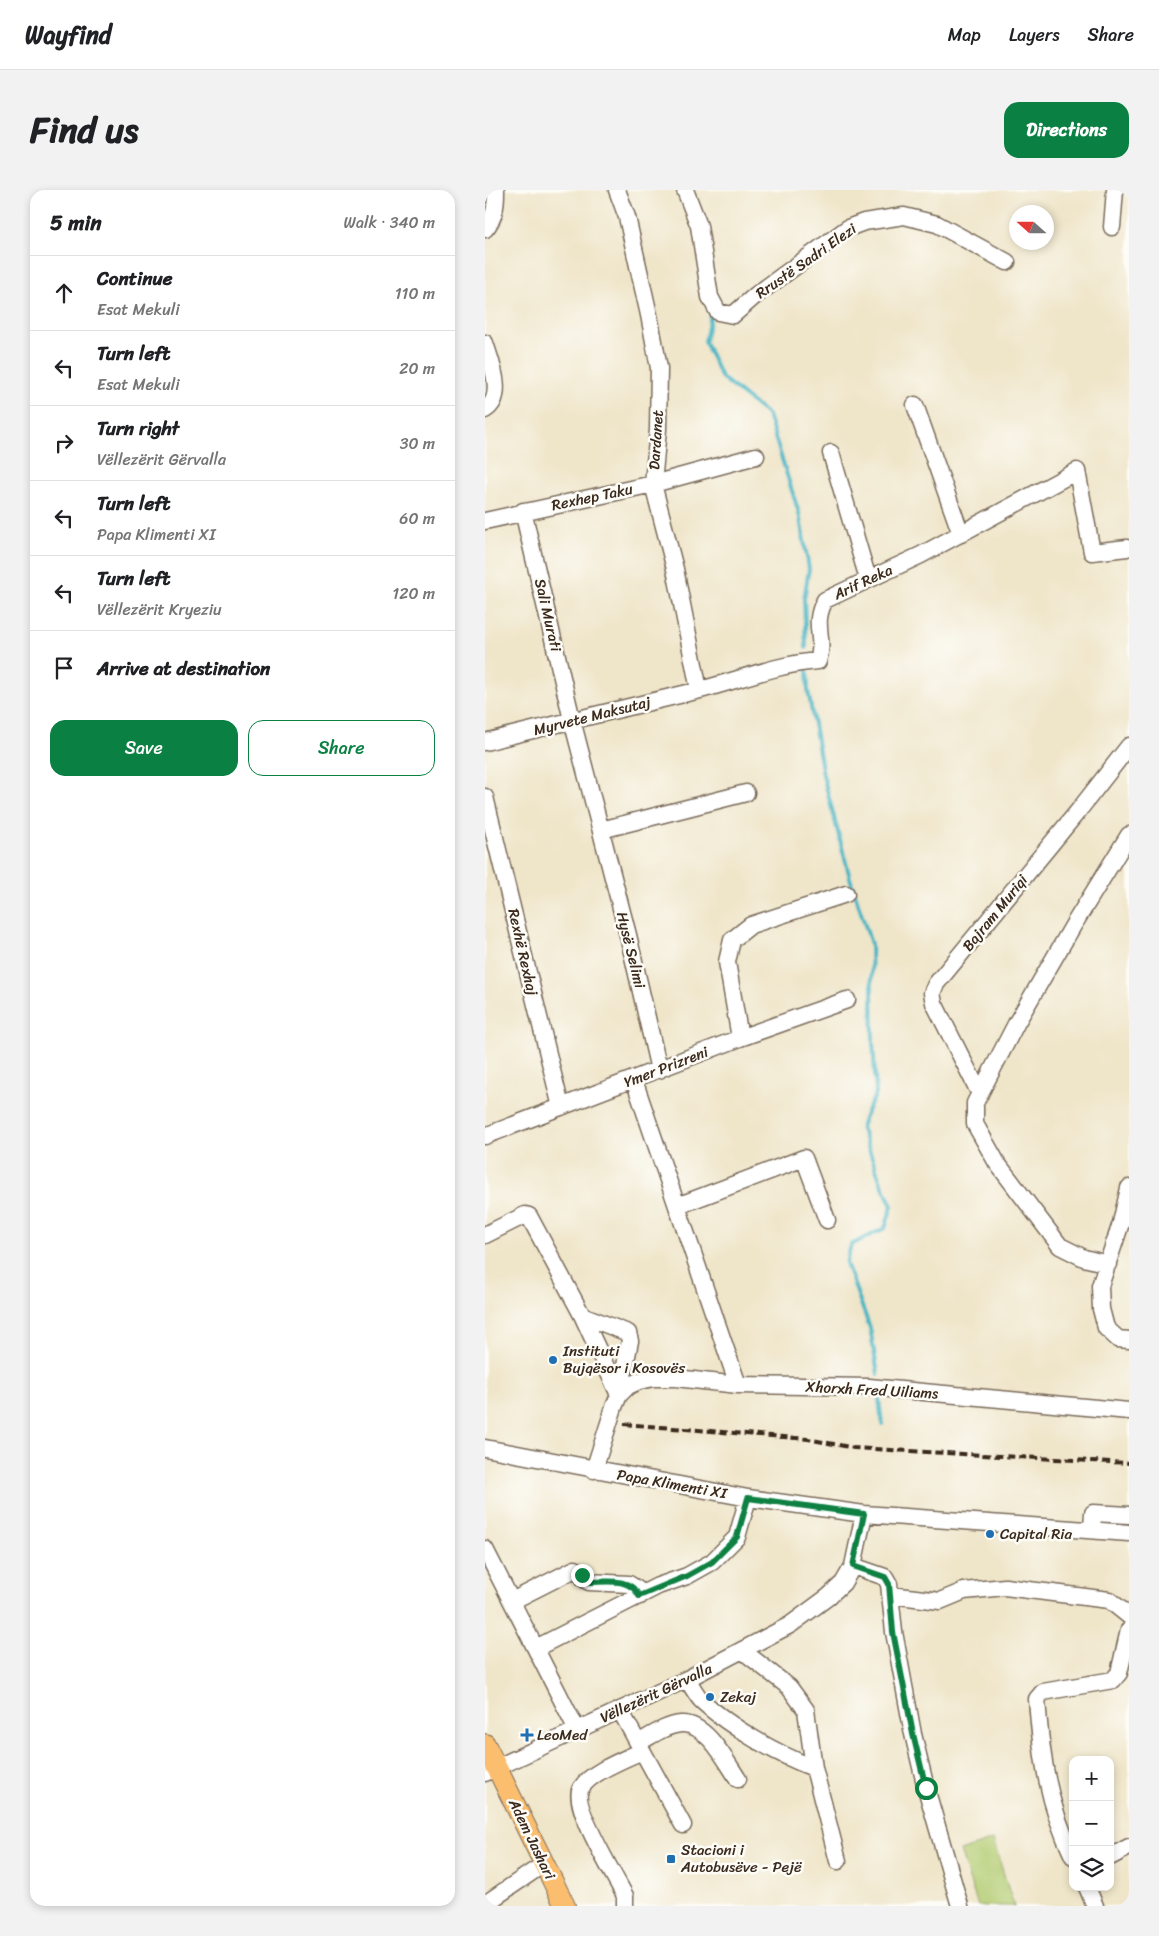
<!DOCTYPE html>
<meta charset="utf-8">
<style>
:root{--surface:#fff;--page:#f2f2f2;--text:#202124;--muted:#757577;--line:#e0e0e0;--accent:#0b8043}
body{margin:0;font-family:Sriracha,sans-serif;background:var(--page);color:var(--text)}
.controls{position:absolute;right:15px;bottom:15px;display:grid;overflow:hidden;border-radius:10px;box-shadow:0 2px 8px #0003}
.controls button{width:45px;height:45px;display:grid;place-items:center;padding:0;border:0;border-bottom:1px solid var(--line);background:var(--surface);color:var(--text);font:25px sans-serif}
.compass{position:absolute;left:524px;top:15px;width:45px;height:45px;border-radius:50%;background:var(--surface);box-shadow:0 2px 8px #0003;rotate:291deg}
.stop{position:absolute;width:15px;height:15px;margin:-11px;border:4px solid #0b8043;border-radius:50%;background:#fff}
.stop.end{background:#0b8043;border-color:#fff;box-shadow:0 1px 5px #0008}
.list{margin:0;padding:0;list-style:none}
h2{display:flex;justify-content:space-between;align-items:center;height:65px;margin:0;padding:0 20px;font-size:21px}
h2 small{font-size:16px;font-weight:400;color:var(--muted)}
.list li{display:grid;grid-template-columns:32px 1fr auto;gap:15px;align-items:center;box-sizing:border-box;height:75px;padding:0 20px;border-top:1px solid var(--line)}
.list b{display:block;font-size:19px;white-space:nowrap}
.list p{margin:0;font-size:16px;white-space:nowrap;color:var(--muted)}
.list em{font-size:16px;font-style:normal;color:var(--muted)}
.actions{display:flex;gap:10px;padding:15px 20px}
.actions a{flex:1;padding:11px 0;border:1px solid var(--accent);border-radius:15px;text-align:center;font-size:18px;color:var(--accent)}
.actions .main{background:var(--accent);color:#fff}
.icon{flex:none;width:28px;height:28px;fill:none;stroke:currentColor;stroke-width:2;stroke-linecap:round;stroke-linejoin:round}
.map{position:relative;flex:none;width:644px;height:1716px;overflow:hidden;border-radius:15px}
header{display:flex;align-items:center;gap:30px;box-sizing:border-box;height:70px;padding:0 25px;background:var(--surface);border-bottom:1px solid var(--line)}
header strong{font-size:24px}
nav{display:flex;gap:28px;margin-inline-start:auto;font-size:18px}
.intro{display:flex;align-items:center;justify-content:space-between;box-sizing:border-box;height:120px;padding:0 30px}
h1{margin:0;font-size:35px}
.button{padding:12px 22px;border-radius:15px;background:var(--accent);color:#fff;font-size:18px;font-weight:700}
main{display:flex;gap:30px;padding:0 30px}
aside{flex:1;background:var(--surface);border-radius:15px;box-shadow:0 2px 8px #0003}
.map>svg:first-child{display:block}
.park{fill:#b2cc71;stroke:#767b48}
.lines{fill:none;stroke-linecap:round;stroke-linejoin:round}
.stream{stroke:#48b5c4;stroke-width:4}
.minor-casing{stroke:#7a6b5a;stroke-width:19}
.major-casing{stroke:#7a6b5a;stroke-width:22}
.minor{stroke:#fff;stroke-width:16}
.major{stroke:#fbbd6e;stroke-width:20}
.rail{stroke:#3b2a1e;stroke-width:4;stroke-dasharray:8 4;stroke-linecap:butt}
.route{stroke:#0b8043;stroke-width:6}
.poi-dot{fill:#1f6fb2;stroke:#fdfcf7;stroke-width:2}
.labels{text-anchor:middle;stroke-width:5;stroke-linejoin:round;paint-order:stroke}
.street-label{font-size:15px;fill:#3b2a1e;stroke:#fdfcf7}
.poi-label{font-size:15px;fill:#3b2a1e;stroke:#fdfcf7;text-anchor:start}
</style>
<header>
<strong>Wayfind</strong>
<nav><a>Map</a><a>Layers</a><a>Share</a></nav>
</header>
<div class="intro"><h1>Find us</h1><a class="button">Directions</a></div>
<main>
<aside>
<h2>5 min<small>Walk · 340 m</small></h2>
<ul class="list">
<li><svg class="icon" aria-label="ahead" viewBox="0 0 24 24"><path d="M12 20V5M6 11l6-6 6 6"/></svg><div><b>Continue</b><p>Esat Mekuli</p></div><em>110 m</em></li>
<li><svg class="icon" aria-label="left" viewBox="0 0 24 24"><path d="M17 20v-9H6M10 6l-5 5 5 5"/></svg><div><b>Turn left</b><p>Esat Mekuli</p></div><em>20 m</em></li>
<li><svg class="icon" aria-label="right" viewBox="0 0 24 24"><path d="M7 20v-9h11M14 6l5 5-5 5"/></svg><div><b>Turn right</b><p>Vëllezërit Gërvalla</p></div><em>30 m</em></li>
<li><svg class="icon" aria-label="left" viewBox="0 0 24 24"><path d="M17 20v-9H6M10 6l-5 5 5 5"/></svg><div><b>Turn left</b><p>Papa Klimenti XI</p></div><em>60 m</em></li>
<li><svg class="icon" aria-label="left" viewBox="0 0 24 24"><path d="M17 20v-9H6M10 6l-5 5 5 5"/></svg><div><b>Turn left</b><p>Vëllezërit Kryeziu</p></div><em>120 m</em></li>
<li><svg class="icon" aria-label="arrive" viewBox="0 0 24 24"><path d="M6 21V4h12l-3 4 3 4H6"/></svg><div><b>Arrive at destination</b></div></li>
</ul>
<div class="actions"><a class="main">Save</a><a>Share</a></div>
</aside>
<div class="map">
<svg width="644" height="1716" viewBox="0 0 644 1716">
<rect width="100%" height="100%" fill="#fdfcf7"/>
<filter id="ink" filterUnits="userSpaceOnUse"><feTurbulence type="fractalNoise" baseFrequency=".02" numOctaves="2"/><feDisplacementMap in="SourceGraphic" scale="10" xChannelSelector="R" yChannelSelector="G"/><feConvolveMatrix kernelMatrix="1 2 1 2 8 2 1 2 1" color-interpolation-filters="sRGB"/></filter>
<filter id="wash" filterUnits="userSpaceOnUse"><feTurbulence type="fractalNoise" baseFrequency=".0096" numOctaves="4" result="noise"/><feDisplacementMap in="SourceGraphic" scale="20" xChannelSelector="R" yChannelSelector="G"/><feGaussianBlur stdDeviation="1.12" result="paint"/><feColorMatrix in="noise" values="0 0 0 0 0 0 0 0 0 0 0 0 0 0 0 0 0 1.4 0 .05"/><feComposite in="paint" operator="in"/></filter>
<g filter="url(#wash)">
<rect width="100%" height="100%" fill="#efe5c9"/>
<path class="park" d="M508,1650L529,1716H493L475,1661Z"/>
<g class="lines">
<path class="stream" d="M226,123L220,152L236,187L283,225L314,323L324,379L319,409L321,458
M322,480L323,500L338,585L365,688L386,754L388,850L391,904L382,921L376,937L395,990L407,1016L400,1038L366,1055L361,1073L385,1138L393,1184
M394,1209L397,1234"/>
</g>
</g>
<g filter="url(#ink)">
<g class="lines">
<g class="minor-casing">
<path id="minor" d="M132,0L142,27L164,125L174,178L173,239L168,294L190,379L214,500
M200,0L214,36L225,107L233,122L248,125L271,105L363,38L379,32L419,26L452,34L522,72
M627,37L630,0
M0,39C10,28 11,15 11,0
M0,153C6,172 21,207 0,220
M430,215L476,344
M346,263L383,389
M38,321L87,530L143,745L174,880
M0,331L168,294L271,266
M0,552C73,533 146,517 219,499C257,489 293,474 333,471C341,447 326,436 340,410L436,365L592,281L607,362L642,358
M0,607L76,917
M116,640L261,603
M255,848L242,772L247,750L266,735L361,704
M149,890L253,1195
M495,904L449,813L447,803L451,794L594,620L644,556
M0,946L255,848L362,810
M644,998L636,1033L615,1096L616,1119L621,1138L633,1149L644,1150
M192,1016L319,968L342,1030
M0,1045L40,1025L44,1026L97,1125L143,1143L145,1151L134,1205L129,1217L109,1280
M623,1074L599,1068L575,1056L512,973L490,934V913L532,832L589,734L644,645
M97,1125L134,1205
M134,1205L143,1196L154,1191L169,1188H191L253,1195L384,1197L644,1221
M0,1258L263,1308L379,1324L644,1343
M607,1340L608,1323L644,1325
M0,1359L92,1540
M368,1376L400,1387L404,1394L409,1442L428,1544L441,1598L475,1716
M406,1405L455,1411L479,1401L520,1397L624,1410L644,1426
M27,1411L90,1379C97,1381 97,1389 104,1392L144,1394L152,1399L155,1406
M51,1458L173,1396L202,1386L227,1372L252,1347L263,1308
M258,1461L304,1497L321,1520L329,1578L353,1671
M202,1489C207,1496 211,1505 217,1511C246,1538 292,1564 329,1578
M135,1520L198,1635
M153,1553C166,1546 181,1535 196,1534C221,1532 241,1571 253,1589
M0,1583L202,1489L305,1435L343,1407L358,1393L368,1376L379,1324
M588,1666C563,1615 556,1565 552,1509L558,1502L628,1490L634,1483L644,1440
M625,1667L644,1657
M602,1697L610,1716
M0,1714L50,1680
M140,1716V1706C131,1688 85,1614 96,1598C106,1582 140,1569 157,1561"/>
</g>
<g class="major-casing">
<path id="major" d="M0,1554L80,1716"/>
</g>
<use href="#minor" class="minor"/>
<use href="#major" class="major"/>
<path class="rail" d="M139,1234L323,1249L369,1258L644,1273"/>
</g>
</g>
<g class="lines" filter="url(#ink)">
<path class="route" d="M97,1385L100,1390L104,1392C122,1392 145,1387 154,1406L202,1386L227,1372L252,1347L263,1308L379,1324L368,1376L400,1387L404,1394L408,1442L428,1544L441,1598"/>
</g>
<g class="poi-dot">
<circle cx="68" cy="1170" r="5"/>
<circle cx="505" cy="1344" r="5"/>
<circle cx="225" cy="1507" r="5"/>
<path d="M39.5 1537.5h5v5h5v5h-5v5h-5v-5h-5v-5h5z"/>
<rect x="181" y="1664" width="10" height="10" rx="2.5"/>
</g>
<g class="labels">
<g class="street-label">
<text transform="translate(321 71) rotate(-35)" y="5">Rrustë Sadri Elezi</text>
<text transform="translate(171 250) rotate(-86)" y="5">Dardanet</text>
<text transform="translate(107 307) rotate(-12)" y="5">Rexhep Taku</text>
<text transform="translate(378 392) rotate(-25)" y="5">Arif Reka</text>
<text transform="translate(63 425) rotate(77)" y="5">Sali Murati</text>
<text transform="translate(107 526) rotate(-14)" y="5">Myrvete Maksutaj</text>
<text transform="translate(510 723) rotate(-51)" y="5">Bajram Muriqi</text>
<text transform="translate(146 760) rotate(76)" y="5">Hysë Selimi</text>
<text transform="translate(38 762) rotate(77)" y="5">Rexhë Rexhaj</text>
<text transform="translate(181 877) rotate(-21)" y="5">Ymer Prizreni</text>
<text transform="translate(387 1200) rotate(3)" y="5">Xhorxh Fred Uiliams</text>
<text transform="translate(187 1294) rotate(10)" y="5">Papa Klimenti XI</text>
<text transform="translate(171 1503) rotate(-25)" y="5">Vëllezërit Gërvalla</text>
<text transform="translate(47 1649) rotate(64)" y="5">Adem Jashari</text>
</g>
<g class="poi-label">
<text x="78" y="1166">Instituti<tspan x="78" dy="17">Bujqësor i Kosovës</tspan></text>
<text x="515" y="1349">Capital Ria</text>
<text x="235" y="1512">Zekaj</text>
<text x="52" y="1550">LeoMed</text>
<text x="196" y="1665">Stacioni i<tspan x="196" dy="17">Autobusëve - Pejë</tspan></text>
</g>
</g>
</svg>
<div class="controls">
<button>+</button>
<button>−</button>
<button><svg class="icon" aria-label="layers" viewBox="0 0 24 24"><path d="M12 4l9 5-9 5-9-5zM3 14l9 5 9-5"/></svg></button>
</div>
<svg class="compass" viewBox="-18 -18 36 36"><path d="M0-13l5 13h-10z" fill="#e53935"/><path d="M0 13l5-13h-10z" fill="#757577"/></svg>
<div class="stop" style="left:441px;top:1598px"></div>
<div class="stop end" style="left:97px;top:1385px"></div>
</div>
</main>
